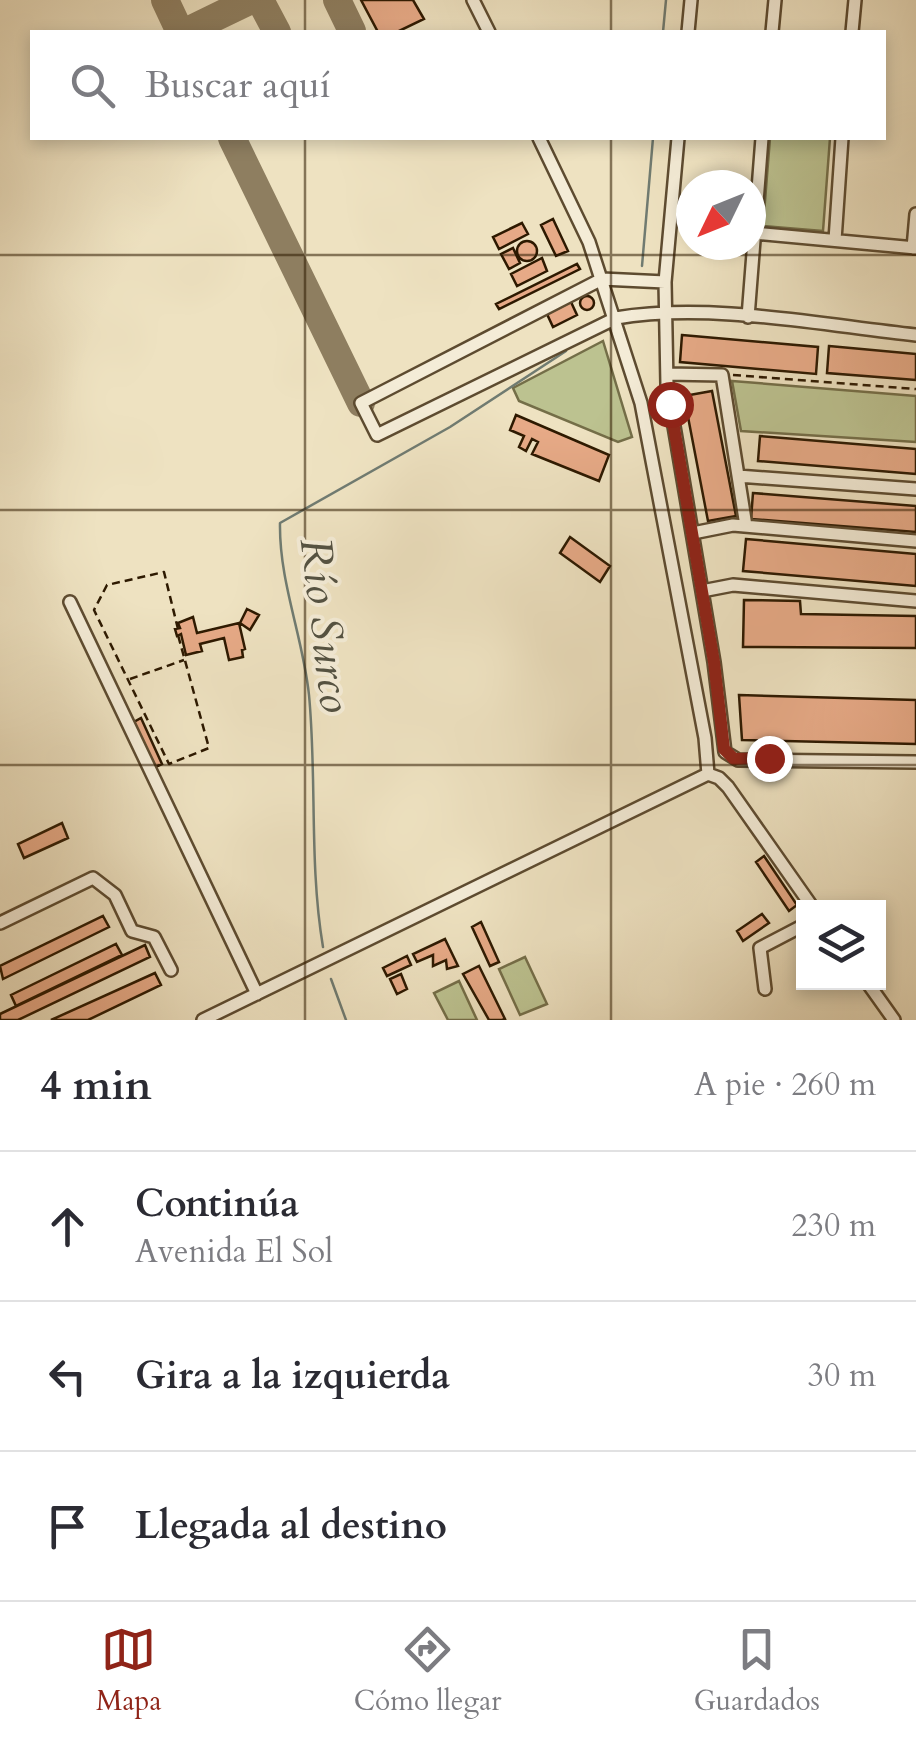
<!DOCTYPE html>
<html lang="es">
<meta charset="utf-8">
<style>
:root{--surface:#fff;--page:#f2f2f3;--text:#2b2b33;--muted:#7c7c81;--line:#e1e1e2;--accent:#8f2418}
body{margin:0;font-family:Cardo,serif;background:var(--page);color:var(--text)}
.controls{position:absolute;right:30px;bottom:30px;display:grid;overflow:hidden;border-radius:0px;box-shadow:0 5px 15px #0003}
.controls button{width:90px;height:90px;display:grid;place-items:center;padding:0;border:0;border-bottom:2px solid var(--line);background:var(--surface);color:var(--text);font:50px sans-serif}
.compass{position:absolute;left:676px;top:170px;width:90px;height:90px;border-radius:50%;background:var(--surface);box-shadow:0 5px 15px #0003;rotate:227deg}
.stop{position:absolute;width:30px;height:30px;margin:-22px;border:8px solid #8f2418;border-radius:50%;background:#fff}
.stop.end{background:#8f2418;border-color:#fff;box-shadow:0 2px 10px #0008}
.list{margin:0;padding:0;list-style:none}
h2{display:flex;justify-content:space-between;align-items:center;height:130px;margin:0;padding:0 40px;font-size:42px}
h2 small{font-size:32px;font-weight:400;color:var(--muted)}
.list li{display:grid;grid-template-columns:65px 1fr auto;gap:30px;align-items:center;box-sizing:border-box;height:150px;padding:0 40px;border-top:2px solid var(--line)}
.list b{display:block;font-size:38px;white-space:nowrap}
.list p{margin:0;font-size:32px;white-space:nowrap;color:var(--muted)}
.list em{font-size:32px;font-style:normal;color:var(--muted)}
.icon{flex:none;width:55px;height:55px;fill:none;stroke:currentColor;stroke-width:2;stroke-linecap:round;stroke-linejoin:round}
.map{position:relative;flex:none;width:916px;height:1020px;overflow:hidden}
.search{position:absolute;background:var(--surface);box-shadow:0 5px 15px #0003;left:30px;right:30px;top:30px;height:110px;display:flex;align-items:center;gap:25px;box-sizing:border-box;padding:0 35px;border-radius:0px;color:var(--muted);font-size:38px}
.sheet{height:580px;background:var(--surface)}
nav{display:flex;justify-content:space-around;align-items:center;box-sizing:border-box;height:140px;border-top:2px solid var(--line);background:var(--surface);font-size:28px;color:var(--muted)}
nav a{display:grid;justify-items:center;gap:5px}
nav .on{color:var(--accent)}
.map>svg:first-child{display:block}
.green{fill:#bcc290;stroke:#746e48;stroke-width:2.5}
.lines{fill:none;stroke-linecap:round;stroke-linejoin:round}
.stream{stroke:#707b71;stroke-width:2.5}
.taxiway{stroke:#8e7e60;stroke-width:28}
.building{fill:#e7aa87;stroke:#2d1900;stroke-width:2.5}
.minor-casing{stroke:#5d4b30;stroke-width:16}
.path{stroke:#2d1900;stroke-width:2.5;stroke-dasharray:8 5;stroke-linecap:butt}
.minor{stroke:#f4ecd7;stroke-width:11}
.route{stroke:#8f2418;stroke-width:12}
.grid{fill:none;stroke:#2d1900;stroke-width:2.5;stroke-opacity:0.55}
.labels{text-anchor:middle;stroke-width:8;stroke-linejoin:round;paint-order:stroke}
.water-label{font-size:45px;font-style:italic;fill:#545242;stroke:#f4ecd7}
</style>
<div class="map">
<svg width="916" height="1020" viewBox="0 0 916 1020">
<rect width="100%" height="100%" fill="#eee2c1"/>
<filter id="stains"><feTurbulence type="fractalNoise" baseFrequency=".002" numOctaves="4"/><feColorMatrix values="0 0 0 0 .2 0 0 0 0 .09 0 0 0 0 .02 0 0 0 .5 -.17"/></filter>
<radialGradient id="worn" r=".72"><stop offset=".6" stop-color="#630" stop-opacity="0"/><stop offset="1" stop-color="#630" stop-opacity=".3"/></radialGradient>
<path class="green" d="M770,138H830L823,231L763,226Z
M603,341L632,437L618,442L519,401L513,388Z
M732,381L916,396V442L741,431Z
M525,957L547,1004L520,1015L499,969Z
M459,981L477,1020H448L434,993Z"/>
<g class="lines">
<path class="stream" d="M663,32L666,0
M642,266L653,138
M323,947C309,864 317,779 309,695C303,637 279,582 280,523L450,427L566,351
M331,979L346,1020"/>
<path class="taxiway" d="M165,0L180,32
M260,0L277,32
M337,0L352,31L350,32
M185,32L251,0
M232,138L361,403"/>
</g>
<path class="building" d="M361,0H413L424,19L397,32H378Z
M553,219L568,251L556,256L541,225Z
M522,223L528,234L499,249L493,237Z
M517 251a10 10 0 1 1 20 0a10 10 0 1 1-20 0Z
M513,248L520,263L509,269L501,254Z
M542,258L547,271L517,286L511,274Z
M577,264L580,269L499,309L496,304Z
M580 303a7 7 0 1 1 14 0a7 7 0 1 1-14 0Z
M571,302L577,315L553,327L547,314Z
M682,335L818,347L816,374L680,362Z
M829,346L916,354V380L827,373Z
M712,391L736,516L708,521L684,396Z
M516,415L609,455L599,481L532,454L538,442L532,439L526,451L519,447L524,436L510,430Z
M760,436L916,449V474L758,461Z
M753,493L916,506V532L751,519Z
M570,537L610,566L600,582L560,553Z
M746,539L916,554V586L743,571Z
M744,600L800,601L801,614L916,616V648L743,647Z
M247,609L259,615L250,630L240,623Z
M193,617L197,633L239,623L245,649L242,650L243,657L229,660L224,638L200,644L202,651L186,655L181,634L177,636L175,629L180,628L178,623Z
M739,695L916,700V744L742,740Z
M141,718L162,764L153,768L132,723Z
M62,823L68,838L24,858L18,844Z
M764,856L797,905L789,911L756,862Z
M762,914L769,923L743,941L737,931Z
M103,916L109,927L3,979L0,966Z
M481,922L499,962L490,966L472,927Z
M445,939L458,966L447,969L446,960L433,966V955L417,962L413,954Z
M116,944L122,955L16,1006L11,995Z
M145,945L150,957L18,1020H0V1014Z
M407,956L411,965L387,976L383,968Z
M479,966L505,1019L502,1020H489L463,974Z
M155,973L161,985L88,1020H51Z
M401,974L407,989L397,994L390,979Z"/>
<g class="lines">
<g class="minor-casing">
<path id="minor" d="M473,0L489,32
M688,32L691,0
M772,32L775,0
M852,32L855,0
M539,138L589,242L641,403L705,738L708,774
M678,138L665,282L667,385L714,662L725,752L738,760L916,762
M754,233L916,248
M835,240L842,138
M913,248L916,214
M665,282L602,279L361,403L377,435L616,318C709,302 822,325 916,335
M748,317L762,138
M667,374L722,375L746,526
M738,476L916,489
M693,533L733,525L916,541
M702,591L733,585L916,601
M70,602L257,994
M708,774L719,778L728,787L813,908
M0,923L93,878L115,895L132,931L154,937L171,970
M867,982L894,1020
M765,989L760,948L804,925
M203,1020L708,774"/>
</g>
<path class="path" d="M733,375L916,389
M178,629L164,572L107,585L94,610L169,764L209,748L178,635
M130,679L184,660"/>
<use href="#minor" class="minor"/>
</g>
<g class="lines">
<path class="route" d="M670,404L714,662L724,749L734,759L769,758"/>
</g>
<path class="grid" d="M305,0V32M611,0V32M305,138V1020M611,138V1020M0,255H916M0,510H916M0,765H916"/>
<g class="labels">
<g class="water-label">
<text transform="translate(327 625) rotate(83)" y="16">Río Surco</text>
</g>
</g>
<rect width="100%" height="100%" filter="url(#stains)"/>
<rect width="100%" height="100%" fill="url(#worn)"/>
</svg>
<div class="controls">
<button><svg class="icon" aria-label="layers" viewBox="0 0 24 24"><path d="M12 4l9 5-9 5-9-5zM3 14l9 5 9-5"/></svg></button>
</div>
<svg class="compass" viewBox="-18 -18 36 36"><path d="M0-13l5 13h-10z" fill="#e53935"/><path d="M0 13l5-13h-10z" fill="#7c7c81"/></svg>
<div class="stop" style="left:670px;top:404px"></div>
<div class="stop end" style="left:769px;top:758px"></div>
<div class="search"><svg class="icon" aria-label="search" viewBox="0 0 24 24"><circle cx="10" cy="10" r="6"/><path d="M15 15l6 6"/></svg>Buscar aquí</div>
</div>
<section class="sheet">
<h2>4 min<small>A pie · 260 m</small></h2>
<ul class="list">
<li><svg class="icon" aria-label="ahead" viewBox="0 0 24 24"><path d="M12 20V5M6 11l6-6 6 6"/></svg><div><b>Continúa</b><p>Avenida El Sol</p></div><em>230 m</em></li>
<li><svg class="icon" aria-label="left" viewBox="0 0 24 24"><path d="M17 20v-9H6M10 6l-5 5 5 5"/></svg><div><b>Gira a la izquierda</b></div><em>30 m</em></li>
<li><svg class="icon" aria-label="arrive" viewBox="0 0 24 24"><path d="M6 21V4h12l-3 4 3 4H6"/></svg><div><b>Llegada al destino</b></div></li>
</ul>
</section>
<nav>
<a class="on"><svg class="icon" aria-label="map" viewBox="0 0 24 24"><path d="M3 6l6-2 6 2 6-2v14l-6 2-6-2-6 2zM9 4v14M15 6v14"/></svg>Mapa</a>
<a><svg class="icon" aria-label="directions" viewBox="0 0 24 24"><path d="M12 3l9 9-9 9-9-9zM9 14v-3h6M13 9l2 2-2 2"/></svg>Cómo llegar</a>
<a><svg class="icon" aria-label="saved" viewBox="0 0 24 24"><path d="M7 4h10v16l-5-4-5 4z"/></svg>Guardados</a>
</nav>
